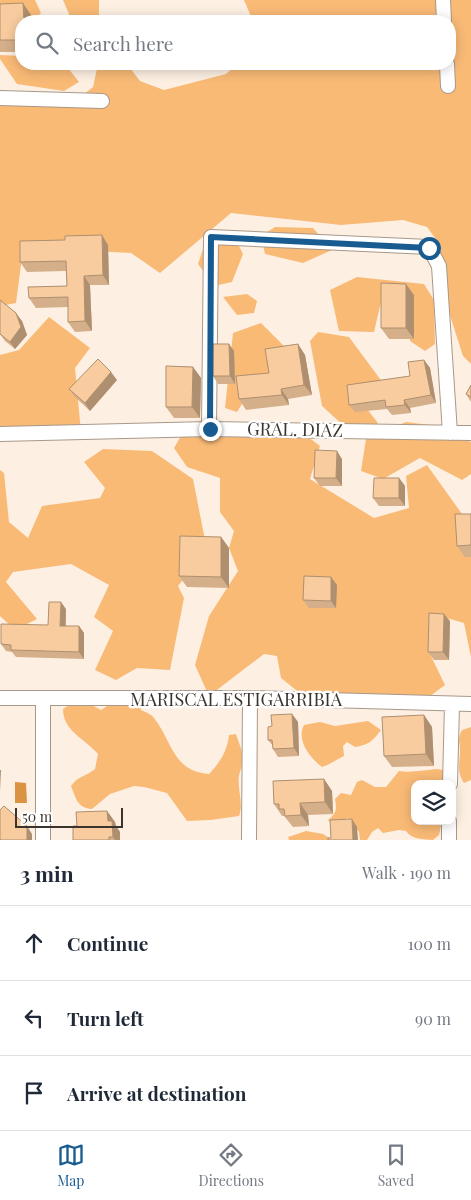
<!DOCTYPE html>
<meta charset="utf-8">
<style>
:root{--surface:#fff;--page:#f2f2f3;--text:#1f2937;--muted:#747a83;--line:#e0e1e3;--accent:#185b90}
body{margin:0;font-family:"Playfair Display",serif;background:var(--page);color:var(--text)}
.controls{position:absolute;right:15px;bottom:15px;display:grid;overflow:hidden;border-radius:10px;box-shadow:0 2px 12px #0003}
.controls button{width:45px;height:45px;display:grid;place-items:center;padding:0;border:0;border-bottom:1px solid var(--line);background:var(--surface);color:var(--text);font:25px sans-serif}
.scale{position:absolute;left:15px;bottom:12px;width:108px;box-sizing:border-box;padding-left:5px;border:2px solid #3a342d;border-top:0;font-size:14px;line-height:18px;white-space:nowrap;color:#3a342d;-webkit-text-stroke:4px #fff;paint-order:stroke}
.stop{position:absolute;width:15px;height:15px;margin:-11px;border:4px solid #185b90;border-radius:50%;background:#fff}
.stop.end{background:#185b90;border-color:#fff;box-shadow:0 1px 5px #0008}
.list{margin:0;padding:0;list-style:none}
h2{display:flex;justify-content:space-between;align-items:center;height:65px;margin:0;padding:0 20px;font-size:21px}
h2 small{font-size:16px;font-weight:400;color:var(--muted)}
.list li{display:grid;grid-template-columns:32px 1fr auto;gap:15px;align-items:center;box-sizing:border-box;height:75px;padding:0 20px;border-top:1px solid var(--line)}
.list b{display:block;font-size:19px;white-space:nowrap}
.list em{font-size:16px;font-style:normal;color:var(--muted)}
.icon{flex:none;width:28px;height:28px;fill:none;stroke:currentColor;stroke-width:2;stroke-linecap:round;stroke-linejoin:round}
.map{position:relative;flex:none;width:471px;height:840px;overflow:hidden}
.search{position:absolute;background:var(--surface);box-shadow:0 2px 12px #0003;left:15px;right:15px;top:15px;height:55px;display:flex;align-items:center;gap:12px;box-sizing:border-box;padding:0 18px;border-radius:20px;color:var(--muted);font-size:19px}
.sheet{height:290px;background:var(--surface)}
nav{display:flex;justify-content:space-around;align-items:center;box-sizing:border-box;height:70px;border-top:1px solid var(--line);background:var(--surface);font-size:14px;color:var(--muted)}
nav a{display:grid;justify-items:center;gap:2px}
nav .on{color:var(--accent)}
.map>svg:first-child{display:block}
.green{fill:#f9ba76}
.water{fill:#d99341}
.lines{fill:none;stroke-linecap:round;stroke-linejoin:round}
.street-casing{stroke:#a89889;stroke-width:16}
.street{stroke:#fff;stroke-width:14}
.wall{fill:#d5af89}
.shaded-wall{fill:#ae8f6f}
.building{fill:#f8cc9f;stroke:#ae8f6f}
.route{stroke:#185b90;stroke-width:6}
.labels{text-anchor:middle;stroke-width:4.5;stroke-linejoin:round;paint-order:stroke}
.street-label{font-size:18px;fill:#3a342d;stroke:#fff}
</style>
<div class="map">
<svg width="471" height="840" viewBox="0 0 471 840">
<rect width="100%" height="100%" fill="#fdf0e3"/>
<path class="green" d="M0,0H35L41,13L32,21L0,25Z
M63,0H99V15L94,21H72Z
M244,0H471V364L463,356L438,278L441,246L427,227L403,220L341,225L231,213L160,273L131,253L38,248L22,257L16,303L0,306V92L75,101L93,87L98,64H127L140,81L164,90L226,74L237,64H450V21H253Z
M0,55L21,56V64H65L79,82L64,91L17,84L0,59Z
M275,227L313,228L332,250L303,263L265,254L261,236Z
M234,236L243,254L232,282L214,286L198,264L204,246Z
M357,277L424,284L434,300L435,344L425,351L410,341L408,311L391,297L381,302L374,332L339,331L330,290Z
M247,294L257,301L254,313L237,315L223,297Z
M49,317L90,348L75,368L81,432L0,428V355L19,350Z
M261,323L288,350L272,389L249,393L237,412L225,408L233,333Z
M318,332L349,337L383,383L356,395L378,423L368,432L344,426L322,406L310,341Z
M406,422L445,427L471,442V474L462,480L420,458L383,479L361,471L366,439Z
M185,429L252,437L299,430L320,446L310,479L374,518L409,508L406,476L427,465L462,514L460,547L471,553V657L464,623L443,617L428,650L445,685L426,699L301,694L281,678L277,656L264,654L209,696L195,665L209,616L238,571L229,548L234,531L220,512V478L187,467L174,448Z
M103,449L152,451L193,479L207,550L178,586L184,598L170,670L137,668L116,680L95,670L113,631L94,617L109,585L71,564L13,572L6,582L37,619L15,630L0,616V470L4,473L9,522L28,538L42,506L100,498L105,488L84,462Z
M127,690L140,701L141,710C145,712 151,714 154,718C173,742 172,771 209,774C220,762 227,752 229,735L236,734C238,741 242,749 243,757C244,765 240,769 239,776C237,789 244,803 239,816L211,820L187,821L167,793L144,787L134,786L110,794L92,809C77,808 76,798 71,786C78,776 85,777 95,769L98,754C84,738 63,731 63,709C75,700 88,702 101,710C111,704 117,696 127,690Z
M368,721L381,730C373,741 368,745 355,747L347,742L343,746L344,756C336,760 331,764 322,767C310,758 296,740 304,725L320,722L335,726Z
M471,727V780L464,783C456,771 460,763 460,750C460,741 457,740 462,730Z
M437,769L443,770L444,782L443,784H415V821H442L439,835L433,840C423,839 412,840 406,831L399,830L383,833L378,828L372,832L367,840H360L359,832L348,818L333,825L328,820C336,813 337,810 335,799L341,793L351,795L357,782L362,780L375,787H386L399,771C410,773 426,770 437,769Z
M306,831L323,834L333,840H289L288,837Z"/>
<path class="water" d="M15,782L26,783L27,803H15Z"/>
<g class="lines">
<g class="street-casing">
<path id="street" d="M443,0L444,21
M447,64L448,86
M0,98L102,101
M209,429L211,237L429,247L439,266L450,433
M0,434L209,429L471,433
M0,698H250L471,704
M43,700V840
M450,784L452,704
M249,840L250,698
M449,840V821"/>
</g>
<use href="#street" class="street"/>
</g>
<path class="wall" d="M0,4L31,15L21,21V52H0Z
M108,245L109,285H90L92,331L75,332L68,322V307L36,308L29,298L67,286L66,271L27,272L20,262Z
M414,295V339H389L381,328Z
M0,300L22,321L27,335L15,349L5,341L0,334Z
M229,344L234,351L235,384H218L213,376Z
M298,344L305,355L312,395L288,399L289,405L246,410L239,399L269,373Z
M424,360L430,368L436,403L410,408L411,413L392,415L387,409L355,412L349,405L410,376Z
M193,367L201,378L200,418H174L166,407Z
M117,380L90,411L74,396L69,389Z
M471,385V402L466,394Z
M342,459V486H320L314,478Z
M399,478L405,486V506H379L373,498Z
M471,514V557H465L457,546Z
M221,537L229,548V588L187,587L179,576Z
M331,577L337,585L336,608H309L303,600Z
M66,609V626H79L84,633V659L16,657L12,652L6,651L1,644L48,625Z
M450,621L449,660H434L428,652Z
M292,714L298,722L299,756L278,757L273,749V746L268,740L272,726Z
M424,715L432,727L434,766L392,767L384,756Z
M324,779L332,791L333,814L308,815L309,826L293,827L284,816H282L274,804Z
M107,811L115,822L116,826L120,832V840H73L77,826Z"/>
<path class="shaded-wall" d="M23,3L31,15V21H24Z
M102,235L108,245L109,285L103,275Z
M84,276L90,285L92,331L85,321Z
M406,284L414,295V339L406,328Z
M16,313L22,321L27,335L15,349L10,342Z
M229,344L234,351L235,384L230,376Z
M298,344L305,355L312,395L304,385Z
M424,360L430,368L436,403L431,395Z
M193,367L201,378L200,418L192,407Z
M111,372L117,380L90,411L85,403Z
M281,389L288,399L289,405L282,395Z
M404,400L410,408L411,413L405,405Z
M337,451L342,459V486L336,478Z
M399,478L405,486V506L399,498Z
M221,537L229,548V588L221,577Z
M331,577L337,585L336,608L331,601Z
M61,602L66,609L65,633L60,626Z
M444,614L450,621L449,660L443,652Z
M79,626L84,633V659L79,652Z
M292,714L298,722L299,756L294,748Z
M424,715L432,727L434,766L426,754Z
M0,770H1L0,791Z
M324,779L332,791L333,814L325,802Z
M300,803L308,815L309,826L301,815Z
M107,811L115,822L116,826L120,832V840H115L113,837L108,821Z
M352,819L357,827L358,840H353Z
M27,826L32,834V840H27Z"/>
<path class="building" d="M23,3L24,21H21V40H0V4Z
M102,235L103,275L84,276L85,321L68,322V297L29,298L28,287L67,286L66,261L20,262V241L65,240V236Z
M381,283L406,284V328H381Z
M0,300L16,313L21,327L10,342L0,334Z
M213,344H229L230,376H213Z
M298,344L304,385L281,389L282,395L239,399L236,376L269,373L265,349Z
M98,359L111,372L85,403L69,389Z
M424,360L431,395L404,400L405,405L386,407L385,400L349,405L347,385L410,376L408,362Z
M166,366L193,367L192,407H166Z
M471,385V397L466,394Z
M315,450L337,451L336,478H314Z
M374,478H399V498H373Z
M455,514H471V545L457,546Z
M180,536L221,537V577L179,576Z
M304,576L331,577V601L303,600Z
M49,602H61L60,626H79V652L11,650V645L1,644V624L48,625Z
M429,613L444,614L443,652H428Z
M292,714L294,748L273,749L272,740H268V727L272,726L271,715Z
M424,715L426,754L384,756L382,717Z
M324,779L325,802L300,803L301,815L285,816L284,809H279V804H274L273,781Z
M4,806L27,826V840H0V810Z
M107,811L108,821H112L113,837H109V840H73V826H77L76,812Z
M352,819L353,840H328V838H331L330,820Z"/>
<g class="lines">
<path class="route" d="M210,429L211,237L429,248"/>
</g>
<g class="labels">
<g class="street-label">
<text transform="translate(295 430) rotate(1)" y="6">GRAL. DIAZ</text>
<text x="236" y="706">MARISCAL ESTIGARRIBIA</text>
</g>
</g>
</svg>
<div class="controls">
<button><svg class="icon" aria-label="layers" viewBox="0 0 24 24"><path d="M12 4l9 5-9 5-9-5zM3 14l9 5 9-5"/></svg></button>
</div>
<div class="scale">50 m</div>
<div class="stop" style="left:429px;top:248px"></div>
<div class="stop end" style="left:210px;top:429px"></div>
<div class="search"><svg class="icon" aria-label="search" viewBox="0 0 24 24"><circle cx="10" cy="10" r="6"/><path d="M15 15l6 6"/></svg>Search here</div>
</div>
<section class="sheet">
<h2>3 min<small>Walk · 190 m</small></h2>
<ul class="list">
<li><svg class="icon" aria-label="ahead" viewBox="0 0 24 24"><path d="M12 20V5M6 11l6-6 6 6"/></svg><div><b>Continue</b></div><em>100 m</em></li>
<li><svg class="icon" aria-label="left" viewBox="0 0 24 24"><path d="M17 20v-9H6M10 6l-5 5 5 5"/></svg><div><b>Turn left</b></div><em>90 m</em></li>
<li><svg class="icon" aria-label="arrive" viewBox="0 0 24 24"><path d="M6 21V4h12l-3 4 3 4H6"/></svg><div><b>Arrive at destination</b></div></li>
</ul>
</section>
<nav>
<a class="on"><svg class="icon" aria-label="map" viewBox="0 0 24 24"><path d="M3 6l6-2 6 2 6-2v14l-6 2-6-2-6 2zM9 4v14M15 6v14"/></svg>Map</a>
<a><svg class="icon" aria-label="directions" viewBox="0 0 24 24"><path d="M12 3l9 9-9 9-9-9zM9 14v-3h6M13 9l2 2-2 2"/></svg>Directions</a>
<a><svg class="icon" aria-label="saved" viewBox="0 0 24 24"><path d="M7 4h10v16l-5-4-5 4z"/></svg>Saved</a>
</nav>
